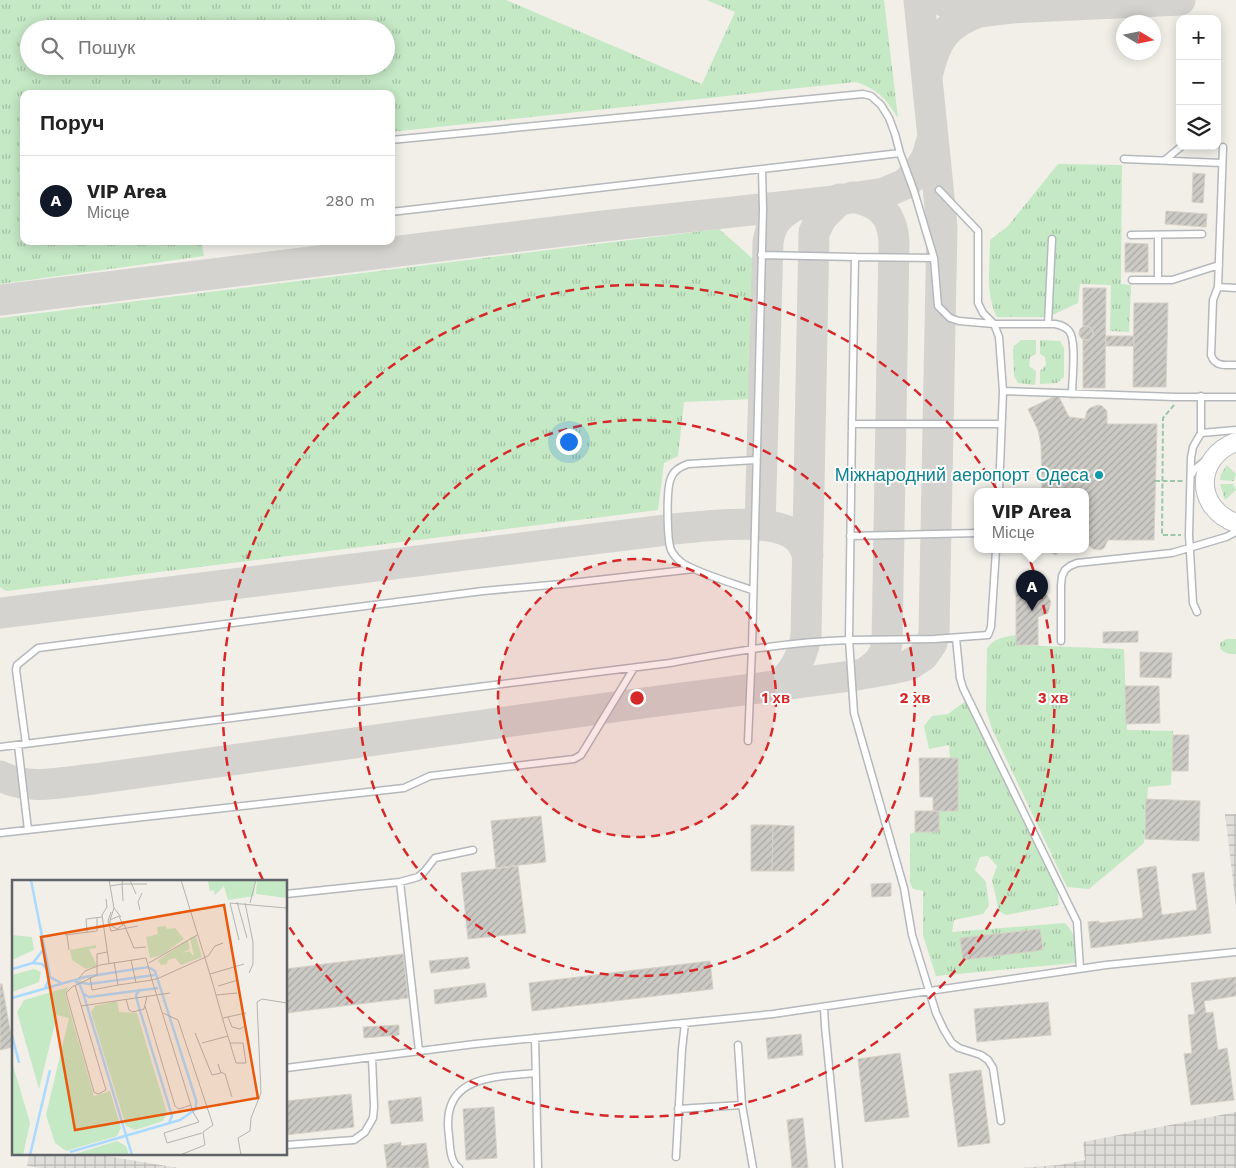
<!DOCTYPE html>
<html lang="uk">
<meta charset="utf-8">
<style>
:root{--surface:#fff;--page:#f2f2f2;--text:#222;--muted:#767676;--line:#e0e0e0;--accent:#111827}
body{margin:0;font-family:"Work Sans",sans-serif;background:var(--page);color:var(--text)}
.controls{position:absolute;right:15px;top:15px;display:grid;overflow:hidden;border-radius:10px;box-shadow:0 2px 12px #0003}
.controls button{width:45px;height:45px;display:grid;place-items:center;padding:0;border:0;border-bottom:1px solid var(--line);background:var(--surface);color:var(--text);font:25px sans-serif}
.compass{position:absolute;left:1116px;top:15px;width:45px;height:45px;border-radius:50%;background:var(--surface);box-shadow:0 2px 12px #0003;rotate:100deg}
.you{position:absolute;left:568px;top:441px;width:18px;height:18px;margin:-12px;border:4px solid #fff;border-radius:50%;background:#1a73e8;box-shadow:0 0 0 8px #1a73e833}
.badge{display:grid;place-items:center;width:32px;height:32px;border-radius:50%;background:var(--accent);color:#fff;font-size:16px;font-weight:700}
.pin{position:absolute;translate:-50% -41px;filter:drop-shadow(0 1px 2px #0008)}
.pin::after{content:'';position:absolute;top:26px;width:18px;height:15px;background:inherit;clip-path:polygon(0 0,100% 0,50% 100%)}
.popup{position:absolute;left:974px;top:488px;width:115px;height:65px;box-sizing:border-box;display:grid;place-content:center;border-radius:10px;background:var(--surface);filter:drop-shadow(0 1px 4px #0005);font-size:16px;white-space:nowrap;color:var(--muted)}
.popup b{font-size:19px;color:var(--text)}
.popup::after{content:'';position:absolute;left:50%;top:100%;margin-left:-10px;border:10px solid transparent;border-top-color:var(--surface)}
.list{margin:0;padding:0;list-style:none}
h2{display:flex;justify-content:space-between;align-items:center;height:65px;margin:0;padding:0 20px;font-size:21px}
h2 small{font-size:16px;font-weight:400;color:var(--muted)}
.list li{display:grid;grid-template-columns:32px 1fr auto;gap:15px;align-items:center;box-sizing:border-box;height:90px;padding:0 20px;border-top:1px solid var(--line)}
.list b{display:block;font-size:19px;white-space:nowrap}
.list p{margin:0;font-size:16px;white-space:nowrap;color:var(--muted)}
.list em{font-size:16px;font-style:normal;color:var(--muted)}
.icon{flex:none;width:28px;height:28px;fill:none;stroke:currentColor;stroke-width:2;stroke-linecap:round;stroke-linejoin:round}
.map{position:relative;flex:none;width:1236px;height:1168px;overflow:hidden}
.search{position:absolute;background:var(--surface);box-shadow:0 2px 12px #0003;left:20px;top:20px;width:375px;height:55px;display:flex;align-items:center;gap:12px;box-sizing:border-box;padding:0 18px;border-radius:28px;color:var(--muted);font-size:19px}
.panel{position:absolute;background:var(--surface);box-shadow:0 2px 12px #0003;left:20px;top:90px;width:375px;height:155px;border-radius:10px}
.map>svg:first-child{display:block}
.industrial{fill:url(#industrial-grid)}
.grass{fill:url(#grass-tufts);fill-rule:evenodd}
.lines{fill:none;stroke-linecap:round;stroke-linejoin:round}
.taxiway{stroke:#d4d3d0;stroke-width:31}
.building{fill:url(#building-hatch);stroke:#d6d1c6}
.service-casing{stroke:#b5b8bc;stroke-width:9}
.secondary-casing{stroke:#b6babf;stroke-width:20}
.path{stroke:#9cc7a9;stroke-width:2;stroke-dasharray:5 2.5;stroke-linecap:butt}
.service{stroke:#fff;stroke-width:6}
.secondary{stroke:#fff;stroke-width:18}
.ring{fill:none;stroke:#d62828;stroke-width:2.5;stroke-dasharray:9 6}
.culture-dot{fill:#0f9aa8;stroke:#fff;stroke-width:2}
.labels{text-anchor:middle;stroke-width:4;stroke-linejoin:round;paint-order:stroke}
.culture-label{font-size:18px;fill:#0d838f;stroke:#fff;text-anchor:end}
.inset-river{fill:none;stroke:#aadaff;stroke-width:2.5}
.inset-road{fill:none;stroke:#b3b3b1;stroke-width:1}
.view{fill:#e8590c;fill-opacity:0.15;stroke:#e8590c;stroke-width:2.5}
.inset-edge{fill:none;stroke:#5f6368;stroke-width:2.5}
.centre{fill:#d62828;stroke:#fff;stroke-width:2.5}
.ring-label{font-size:15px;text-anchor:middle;font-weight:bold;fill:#d62828;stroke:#fff;stroke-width:4;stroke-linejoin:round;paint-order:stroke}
</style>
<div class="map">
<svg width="1236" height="1168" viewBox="0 0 1236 1168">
<defs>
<pattern id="industrial-grid" width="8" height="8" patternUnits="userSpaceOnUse" patternTransform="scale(1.25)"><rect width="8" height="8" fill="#e0deda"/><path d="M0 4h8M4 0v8" fill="none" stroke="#b9b8b5"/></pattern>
<pattern id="grass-tufts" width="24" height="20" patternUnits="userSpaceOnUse" patternTransform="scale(1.25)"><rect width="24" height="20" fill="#c5e8c5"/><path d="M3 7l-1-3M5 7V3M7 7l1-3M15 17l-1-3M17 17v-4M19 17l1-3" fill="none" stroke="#a3c0a4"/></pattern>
<pattern id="building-hatch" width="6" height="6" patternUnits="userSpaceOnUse" patternTransform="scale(1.25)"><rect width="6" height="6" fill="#cccac5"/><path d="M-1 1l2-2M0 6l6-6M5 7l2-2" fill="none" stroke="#a9a8a4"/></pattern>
</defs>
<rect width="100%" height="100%" fill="#f1efe8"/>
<path class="industrial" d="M1225,814H1236V906Z
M1236,1112V1168H1020L1059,1165L1085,1160L1083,1142Z
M29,1154H94L179,1168H41L27,1166Z"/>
<path class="grass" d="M0,0H506L702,84L735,12L707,0H884L898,118C886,99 879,90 856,82L391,132V94H24V241H201L204,256L0,284ZM29,29H386V66H29Z
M1058,164L1122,165L1121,284L1131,285L1129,332L1110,331L1111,285L1080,284L1078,303L1048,317H997C985,294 990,265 990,240L1007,227Z
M719,229L752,258L753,399L684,402L678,456L664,463L658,510L6,591L0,587V318Z
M1021,340H1036V354L1030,357L1029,366L1036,371L1035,385L1018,383L1014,376L1013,349L1014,346Z
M1040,340L1060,341L1064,348V377L1057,383L1040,384V371L1046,365L1045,357L1040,354Z
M1227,465L1236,474L1234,481L1220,480L1221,474Z
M1220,484H1233L1236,490L1225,500Z
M1016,635V645L1124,649L1127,730L1173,731L1171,785L1148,787L1144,843L1089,889L1067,887L992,729L986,710L987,649C993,638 1004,637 1016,635Z
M1226,639H1236V654C1228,654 1219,653 1220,643Z
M967,700L1057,887L1059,905L1006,915L999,911L992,880L997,866L988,856L980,857L975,870L986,882L989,906L983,914L954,920L952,932L1065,923C1075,933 1080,949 1075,963L936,976L923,935V891L913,889L910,883V834L915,832H939V811L958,810V759L950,758L949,745L929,749L924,726L932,716L948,714Z"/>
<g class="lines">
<path class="taxiway" d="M979,12L1011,8L1180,0
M928,72C936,39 946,24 979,12L959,9L942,0
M852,197C879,202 893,214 894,243L887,644C885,658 876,665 865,673
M0,300L603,226L825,202L884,193L905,184L919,170L927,157L933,136
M760,525L768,242C771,222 779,215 796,205
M0,613L674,529C705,526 775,516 798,538C803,543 805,549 808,555
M779,684C795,673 802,656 806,637L814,232L822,217L840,199
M0,776C29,791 63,782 94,779L643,703L851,676L896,668L909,665L923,656L932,643L934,632L942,226L919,0"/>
</g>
<path class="building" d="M1193,173L1205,174L1203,203L1192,202Z
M1166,211L1207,214L1206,227L1165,224Z
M1125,243L1148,244V272H1125Z
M1083,288H1106L1105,388H1083V340H1089L1093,337V330L1088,326H1083Z
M1134,303H1168L1166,387H1133Z
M1079 333a7 7 0 1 1 14 0a7 7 0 1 1-14 0Z
M1106,336H1134V346H1106Z
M1058,395L1069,417L1085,419L1087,411L1090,408L1098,405L1102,406L1107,411V424H1157L1154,540H1108L1104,548L1100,550L1093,549L1088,545L1086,534V492H1042L1041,445L1038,430L1028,409Z
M1045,550H1059L1056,555Z
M1016,579L1038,580V593L1047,595L1051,602L1048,613L1038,617V645H1016Z
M1138,631V642L1103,643V632Z
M1140,652L1172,653L1171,678L1140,677Z
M1125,686H1159L1160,723L1126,724Z
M1173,735H1189L1188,771H1172Z
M919,758H958V811H933V797H920Z
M1146,799L1200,801L1199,841L1145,839Z
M915,811H939V832H915Z
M541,816L546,862L496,868L491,821Z
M751,825H773L772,871H751Z
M773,825L794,826V871H772Z
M518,866L526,933L468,939L461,873Z
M1156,866L1162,915L1197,910L1192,874L1204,872L1211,933L1091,948L1088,922L1099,921L1100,923L1143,918L1137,869Z
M891,883V896L872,897L871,884Z
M1040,929L1043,950L963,960L960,938Z
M403,954L408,998L286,1013V969Z
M468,957L470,968L431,973L429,961Z
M710,961L713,989L532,1011L529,983Z
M1236,977V996L1204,1001L1206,1013L1213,1012L1218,1050L1227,1048L1234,1100L1191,1105L1184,1054L1192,1053L1188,1015L1195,1014L1191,983Z
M485,983L487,997L435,1004L434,990Z
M0,984H2L13,1047L0,1050Z
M1048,1002L1051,1035L977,1042L974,1009Z
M399,1025V1035L364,1038L363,1027Z
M801,1034L803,1055L768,1059L766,1038Z
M900,1053L909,1117L865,1122L858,1059Z
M981,1070L990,1143L958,1147L949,1074Z
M351,1094L354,1127L286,1135V1101Z
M421,1097L423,1121L391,1124L388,1101Z
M494,1107L497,1158L466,1160L463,1109Z
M803,1118L808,1168H792L787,1120Z
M401,1142V1146L426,1143L429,1168H387L384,1145Z"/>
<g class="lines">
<g class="service-casing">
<path id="service" d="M391,140L863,94L871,96L881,105L889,118L895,134L900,153L914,191L934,258L938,306L950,318L959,321L994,324H1055C1060,325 1065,326 1069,331C1077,341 1072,379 1072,394
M1223,147L1218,287L1213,300L1211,355C1215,367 1225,365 1236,365
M1124,159L1222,163
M1166,159L1182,146
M939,190L978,231V303L983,313L994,324L999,337L1003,391L999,492
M391,212L900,153
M1131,235L1202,234
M1158,235V280
M761,255L855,257
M1132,280H1172L1219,265
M1218,287L1236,288
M1048,324L1052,239
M1003,391L1175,397H1236
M1201,396V433
M852,424L855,257L934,258
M1191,475L1195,469L1207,459
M850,536L978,533
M996,550L991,627L988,635L934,639L849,640L854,713L904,888L912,935L936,1013L944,1030L952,1043L959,1048L981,1055L988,1060L993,1068L1001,1121
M752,590C735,584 694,572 681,562C677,559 673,554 671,550C667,539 666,489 671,478C674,470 680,467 688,464L756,460
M1197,612L1193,603L1189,535L1191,458L1193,447L1201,433L1236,430
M956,638L960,678L963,688L1077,922L1080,969
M1061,641V585L1062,576L1065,570L1070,566L1077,563L1172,553L1226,537L1236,532
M748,741L752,648L763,209L762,169
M26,744L16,670L17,665L38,648L483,591L562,584L694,569
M18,745L28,830
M0,747L670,663C730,652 788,642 849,640L852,424H1001
M0,833L404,788L430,776L574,759L581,755L634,668
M400,882L419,1051
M286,894L400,882L418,877L424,872L435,858L473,850
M824,1007L825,1026L839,1168
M535,1038L538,1168
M738,1045L742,1105L753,1168
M286,1068L475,1044L773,1014L1106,965L1236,952
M678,1109L742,1105
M286,1145L354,1140L365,1132L373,1118L374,1107L372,1057
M676,1157L682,1049L685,1023
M459,1168C450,1162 450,1147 449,1136C440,1076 492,1077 535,1073"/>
</g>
<g class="secondary-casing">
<path id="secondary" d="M1236,442C1195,457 1194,508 1236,523"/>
</g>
<path class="path" d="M1174,405L1163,418L1162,535H1181
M1155,481H1183"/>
<use href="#service" class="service"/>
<use href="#secondary" class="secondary"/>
</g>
<circle cx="637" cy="698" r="139" fill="#d62828" fill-opacity=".12"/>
<g class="ring">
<circle cx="637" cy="698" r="139"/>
<circle cx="637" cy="698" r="278"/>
<path d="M263 880A416 416 0 1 1 288 925"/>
</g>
<circle class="culture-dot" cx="1099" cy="475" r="5"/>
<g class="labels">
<g class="culture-label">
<text x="1089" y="481">Міжнародний аеропорт Одеса</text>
</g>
</g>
<g transform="translate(12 880)">
<rect width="275" height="275" fill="#f1efe8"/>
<path d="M245,0H275V18L244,14ZM154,46L155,49L163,48L172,59L150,75L138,78L134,57L146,54L145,47ZM0,55L20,57L22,70L0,80ZM184,56L190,77L169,85L163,78L156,80L155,84L149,85L146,80L176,60L178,69L170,73L177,71L182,76L178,58ZM84,65V68L77,69L85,86L74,89L60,80L58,70ZM22,89L29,92L27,102L0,112V95ZM57,107L53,114L82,216L98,211L109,248L105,256L54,271L43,263L34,235L57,138L45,135L27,209L5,132L12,120ZM105,121L107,132L125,133L155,233L151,241L123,250L114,246L79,132L83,126ZM0,182L18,243L11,275H0ZM105,261L114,266L117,275H60Z" fill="#c5e8c5"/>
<path d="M196,0H243L242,16L216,20L212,6L203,15L202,10L198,11Z" fill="#c5e8c5"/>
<path class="inset-river" d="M19,0L38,97M31,70L21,83L30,84L36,90M0,89L21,83M63,101L68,105L72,116L120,275M65,102L77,104L143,95M33,108L38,97L49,103M128,109L124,115L126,124L160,236L157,243M72,114L77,117L146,108M0,118L73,97L136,87L143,91L184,220V229L168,240L58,272M0,155L7,183M18,275L38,190"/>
<path class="inset-road" d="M97,0L102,28L109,37M118,0L124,14M169,0L200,101L213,147L218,163L224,183H234L231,163H218M98,6L110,4L111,0M94,19L95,27L90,35L97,83M111,21L110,4H135M225,22L235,58M233,23L241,62V84L237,93M238,23L244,0M128,30L126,22L130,13M99,32L96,41L99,51L126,46M98,40L107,36L111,45L105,49L98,45V40L102,28M111,42L122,68L134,67M75,52L74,39L90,37M53,55L85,51V37M55,55L57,70M227,60L218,23L274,28M119,80L124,103M102,82L106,105L140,100L181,232L187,242L152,253L155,263L190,253M137,83L185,55M198,94L232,84M78,97L80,110L106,105M67,98L73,91L88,85L134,78L140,100L147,98L196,76L203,66L211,63M63,105L94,210L86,214L82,212L54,113L60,107L85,95V74L95,72M206,106L226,100M204,115L225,113M114,119L117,130L121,132L132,129L135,116M69,126L158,113M133,126L163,226L167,229L179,225M151,133L166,140L201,245L191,252L193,265L168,275M216,137L220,147L228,149L233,146L231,134M211,138L234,133M183,153L200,195L209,193L206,184M190,163L216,156M209,192L213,194L220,217M229,275L226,258L238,251L239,238L249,213L245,122L250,119L275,123"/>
<path class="view" d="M212,25L246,218L63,250L29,57Z"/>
<rect width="275" height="275" class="inset-edge"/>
</g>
<circle cx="637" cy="698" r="8" class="centre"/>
<g class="ring-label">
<text x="776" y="703">1 хв</text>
<text x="915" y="703">2 хв</text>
<text x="1053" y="703">3 хв</text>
</g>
</svg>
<div class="controls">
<button>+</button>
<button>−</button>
<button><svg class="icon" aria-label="layers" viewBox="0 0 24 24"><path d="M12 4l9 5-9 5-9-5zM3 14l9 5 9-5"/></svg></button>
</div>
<svg class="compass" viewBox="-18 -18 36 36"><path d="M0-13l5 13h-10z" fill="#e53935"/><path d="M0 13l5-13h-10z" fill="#767676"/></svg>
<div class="you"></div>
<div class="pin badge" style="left:1032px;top:611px">A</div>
<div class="popup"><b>VIP Area</b>Місце</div>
<div class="search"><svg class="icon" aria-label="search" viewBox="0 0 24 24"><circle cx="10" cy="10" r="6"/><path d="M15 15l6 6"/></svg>Пошук</div>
<section class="panel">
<h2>Поруч<small></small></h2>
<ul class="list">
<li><span class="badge">A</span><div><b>VIP Area</b><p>Місце</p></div><em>280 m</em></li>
</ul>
</section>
</div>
